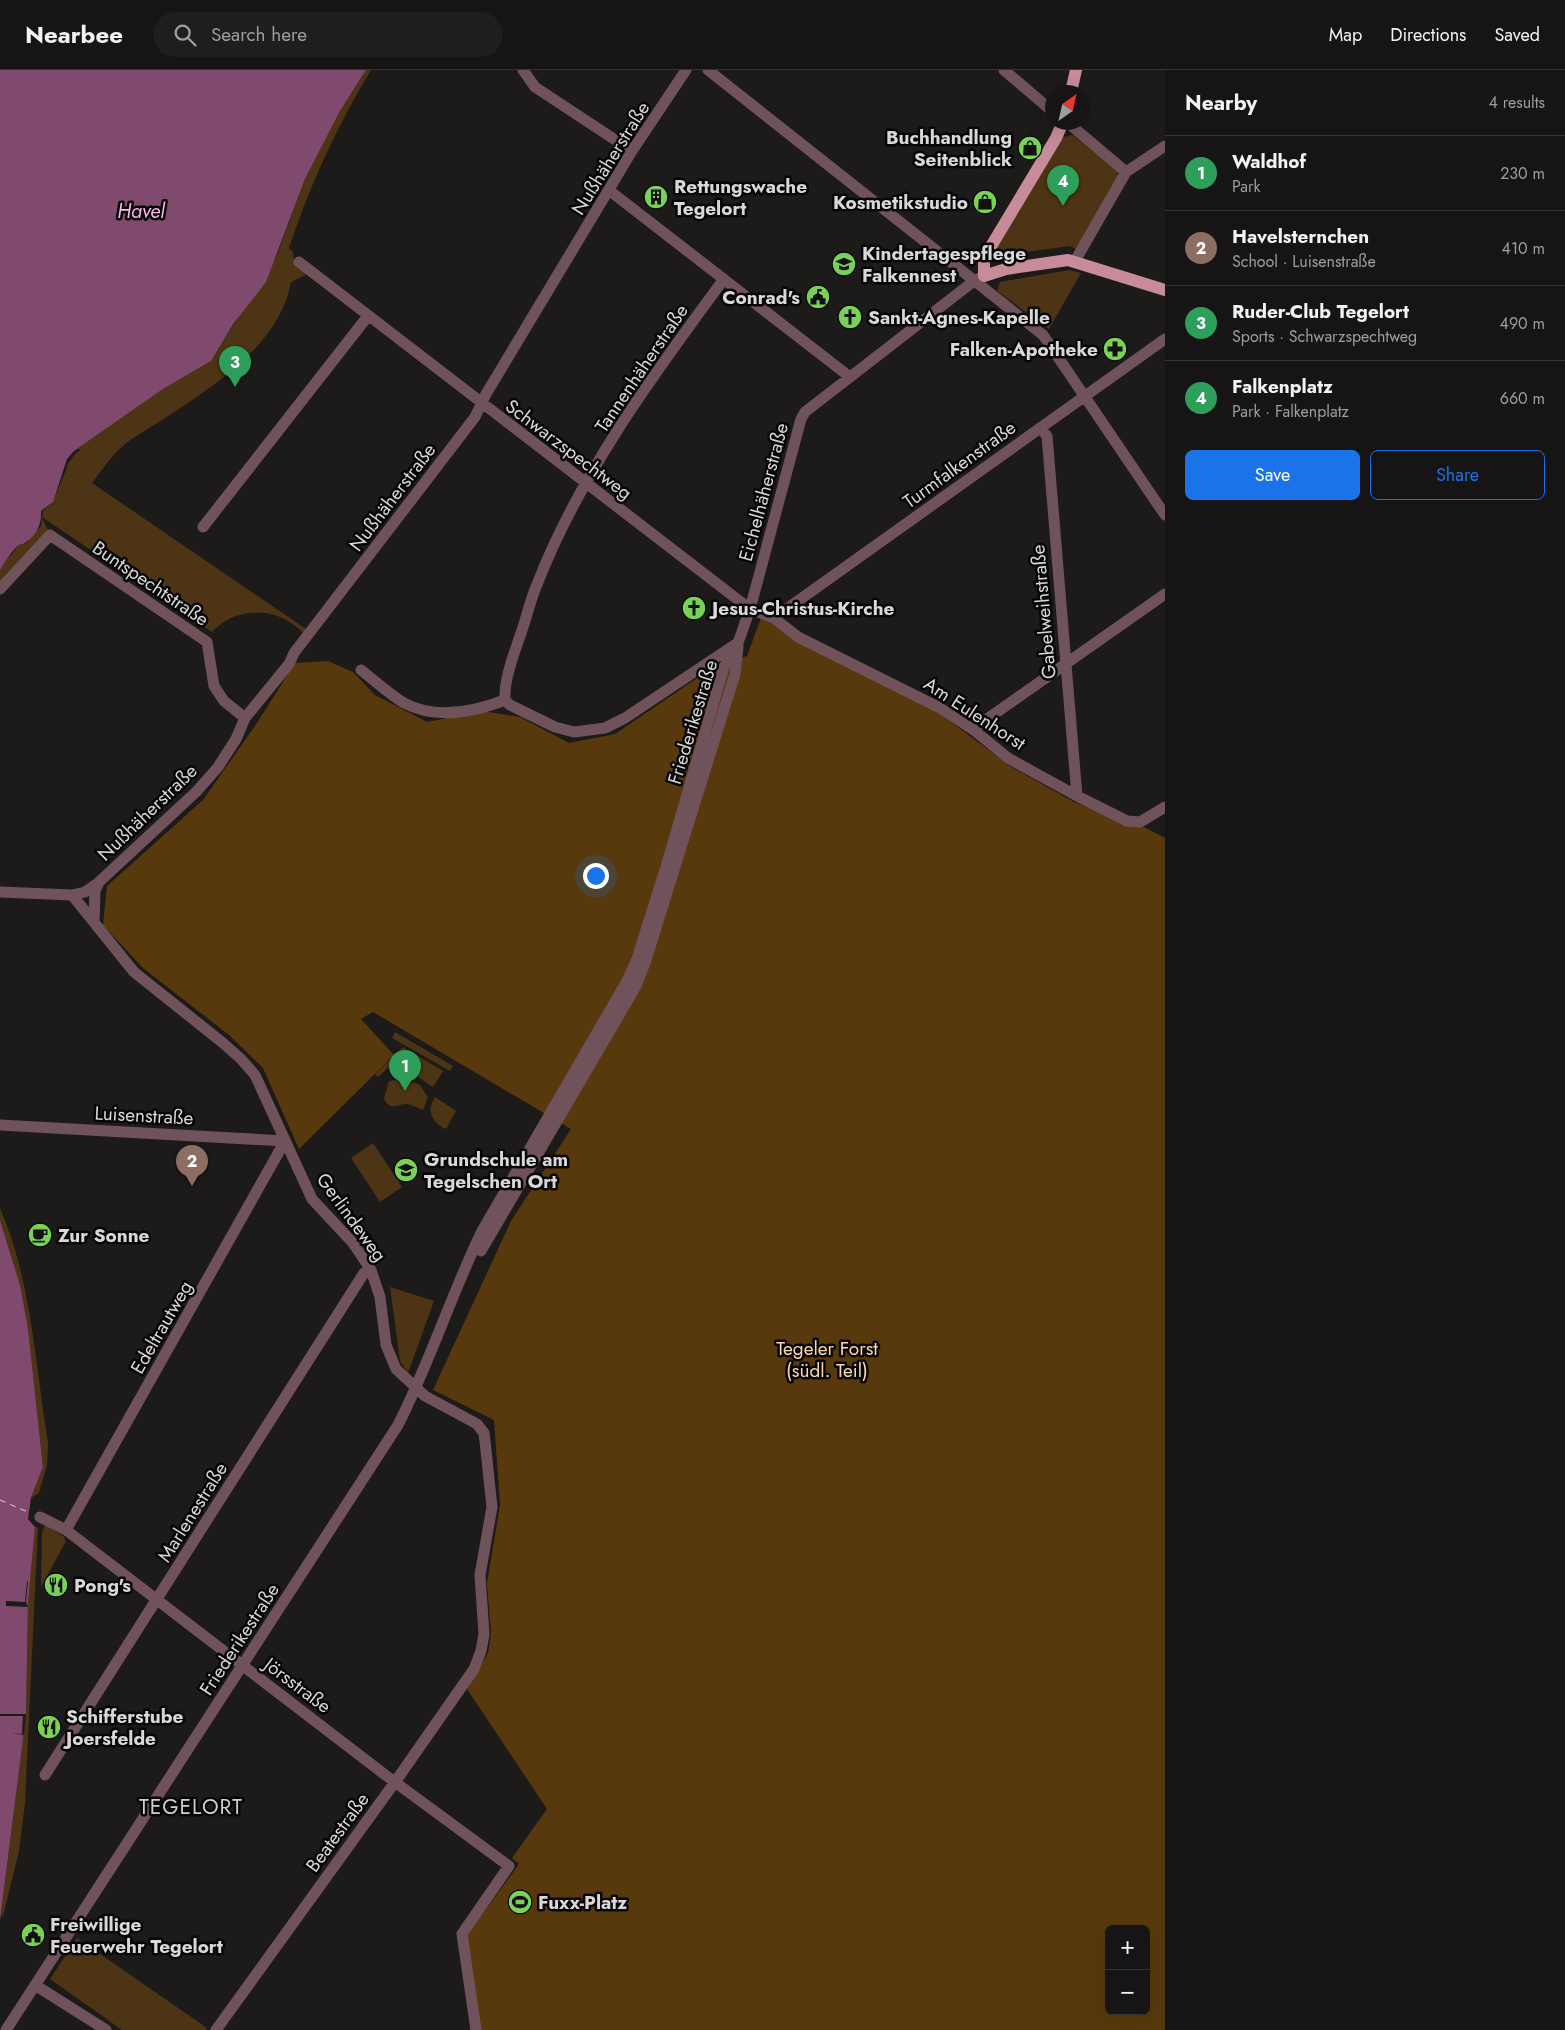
<!DOCTYPE html>
<meta charset="utf-8">
<style>
:root{--surface:#161414;--page:#1f1d1d;--text:#f1f3f6;--muted:#9e9ea0;--line:#353334;--accent:#1a73e8}
body{margin:0;font-family:Jost,sans-serif;background:var(--page);color:var(--text)}
.controls{position:absolute;right:15px;bottom:15px;display:grid;overflow:hidden;border-radius:8px;box-shadow:0 5px 20px #0002}
.controls button{width:45px;height:45px;display:grid;place-items:center;padding:0;border:0;border-bottom:1px solid var(--line);background:var(--surface);color:var(--text);font:25px sans-serif}
.compass{position:absolute;left:1045px;top:15px;width:45px;height:45px;border-radius:50%;background:var(--surface);box-shadow:0 5px 20px #0002;rotate:34deg}
.you{position:absolute;left:595px;top:805px;width:18px;height:18px;margin:-12px;border:4px solid #fff;border-radius:50%;background:#1a73e8;box-shadow:0 0 0 8px #1a73e833}
.badge{display:grid;place-items:center;width:32px;height:32px;border-radius:50%;background:var(--accent);color:#fff;font-size:16px;font-weight:700}
.pin{position:absolute;translate:-50% -41px;filter:drop-shadow(0 1px 2px #0008)}
.pin::after{content:'';position:absolute;top:26px;width:18px;height:15px;background:inherit;clip-path:polygon(0 0,100% 0,50% 100%)}
.list{margin:0;padding:0;list-style:none}
h2{display:flex;justify-content:space-between;align-items:center;height:65px;margin:0;padding:0 20px;font-size:21px}
h2 small{font-size:16px;font-weight:400;color:var(--muted)}
.list li{display:grid;grid-template-columns:32px 1fr auto;gap:15px;align-items:center;box-sizing:border-box;height:75px;padding:0 20px;border-top:1px solid var(--line)}
.list b{display:block;font-size:19px;white-space:nowrap}
.list p{margin:0;font-size:16px;white-space:nowrap;color:var(--muted)}
.list em{font-size:16px;font-style:normal;color:var(--muted)}
.actions{display:flex;gap:10px;padding:15px 20px}
.actions a{flex:1;padding:11px 0;border:1px solid var(--accent);border-radius:8px;text-align:center;font-size:18px;color:var(--accent)}
.actions .main{background:var(--accent);color:#fff}
.icon{flex:none;width:28px;height:28px;fill:none;stroke:currentColor;stroke-width:2;stroke-linecap:round;stroke-linejoin:round}
.map{position:relative;flex:none;width:1165px;height:1960px;overflow:hidden}
header{display:flex;align-items:center;gap:30px;box-sizing:border-box;height:70px;padding:0 25px;background:var(--surface);border-bottom:1px solid var(--line)}
header strong{font-size:24px}
nav{display:flex;gap:28px;margin-inline-start:auto;font-size:18px}
.search{width:350px;height:45px;background:var(--page);display:flex;align-items:center;gap:12px;box-sizing:border-box;padding:0 18px;border-radius:28px;color:var(--muted);font-size:19px}
main{display:flex}
aside{flex:1;background:var(--surface)}
.map>svg:first-child{display:block}
.green{fill:#4d3414}
.forest{fill:#58390d;fill-rule:evenodd}
.water{fill:#804a6e}
.pier{fill:#1d1a1a}
.lines{fill:none;stroke-linecap:round;stroke-linejoin:round}
.ferry{stroke:#fbb8e3;stroke-width:1;stroke-dasharray:6 5;stroke-linecap:butt}
.minor{stroke:#70535a;stroke-width:11}
.major{stroke:#c78b9a;stroke-width:12}
.labels{text-anchor:middle;stroke-width:5;stroke-linejoin:round;paint-order:stroke}
.poi-label{font-size:19px;font-weight:bold;fill:#d9d7d7;stroke:#070606;text-anchor:start}
.street-label{font-size:19px;fill:#d9d7d7;stroke:#070606}
.park-label{font-size:19px;fill:#fed8ac;stroke:#070606}
.water-label{font-size:20px;font-style:italic;fill:#fbb8e3;stroke:#070606}
.quarter-label{font-size:21px;letter-spacing:1px;fill:#d1cdcd;stroke:#070606}
</style>
<header>
<strong>Nearbee</strong>
<div class="search"><svg class="icon" aria-label="search" viewBox="0 0 24 24"><circle cx="10" cy="10" r="6"/><path d="M15 15l6 6"/></svg>Search here</div>
<nav><a>Map</a><a>Directions</a><a>Saved</a></nav>
</header>
<main>
<div class="map">
<svg width="1165" height="1960" viewBox="0 0 1165 1960">
<rect width="100%" height="100%" fill="#1d1a1a"/>
<path class="green" d="M366,0H371C337,56 309,117 289,178L293,182L294,193L308,204L291,212C280,274 214,316 165,348C152,357 136,365 124,375C111,386 102,400 92,413L306,559L303,563C284,543 257,537 231,548C224,551 217,557 212,562L42,447L49,463L0,517V501L7,487L11,485L19,475L26,473L41,456L43,441L52,433L66,400L68,393L76,383L81,380L77,379L163,319L211,291L277,185L305,109L340,41Z
M1073,65L1117,101L1119,110L1076,179L1070,176L1006,185L999,183L996,175L1063,67Z
M1069,200L1081,203L1049,259L997,221L1000,212Z
M395,962L453,996L450,1001L392,968Z
M403,977L407,980L378,1007L375,1004Z
M410,981L443,1001L433,1017L401,996Z
M404,1008L420,1015L428,1027L423,1040C418,1038 412,1035 407,1034C396,1034 390,1042 384,1028L389,1011Z
M435,1027L456,1041L446,1059C432,1053 426,1040 435,1027Z
M373,1073L402,1117L380,1132L351,1088Z
M0,1138C32,1212 35,1294 48,1373L47,1395L39,1423L31,1428L43,1397L28,1258L20,1215L0,1150Z
M390,1217L434,1231L408,1303L400,1291Z
M45,1455L63,1466L66,1471L41,1517L42,1462Z
M35,1457H38L25,1733L19,1781L3,1846L1,1845L26,1646L28,1533Z
M77,1868L207,1958L206,1960H122L50,1909Z"/>
<path class="forest" d="M761,548L913,626L951,652L1010,696L1074,732L1127,754L1142,756L1165,768V1960H479L466,1867L519,1794L512,1788L547,1739L467,1619L488,1583L491,1563L487,1513L500,1435L494,1350L433,1320L511,1151L571,1059L373,942L361,949L394,985L299,1079L263,998L229,965L143,898L103,855L107,816L203,730L257,653L295,593L328,591L353,602L375,625L427,652L483,641L520,647L569,673L615,664L715,596L747,586ZM1109,1859H1146V1941H1109Z"/>
<path class="water" d="M0,0H366L340,41L305,109L266,212L234,253L211,291L163,319L74,381L67,389L53,432L41,441C42,453 37,465 26,472C24,474 21,474 19,475C12,480 3,494 0,501Z
M0,1150L20,1215L28,1258L43,1397L31,1428L28,1449L35,1457L28,1533L26,1646L0,1851Z"/>
<path class="pier" d="M27,1511H28L26,1532L28,1537L6,1536V1531L25,1532Z
M0,1644H26L24,1665L11,1663L22,1664L23,1646H0Z"/>
<g class="lines">
<path class="ferry" d="M0,1430L30,1443"/>
<path class="minor" d="M523,0L535,17L632,81
M708,0L1043,265L1165,445
M1004,0L1052,41
M1067,52L1126,102
M610,121L850,307
M1075,191L1126,102L1165,76
M299,192L750,539L774,548L798,567L940,638L975,661L1008,688L1077,726L1127,751L1140,752L1165,737
M1040,358L1047,366L1077,726
M203,457L368,246
M0,519L50,465L207,572L214,616L224,631L245,648
M774,548L1165,269
M361,600C375,611 389,624 404,633C436,650 474,642 505,630
M505,630C504,607 515,582 522,560C527,546 530,531 536,517C579,405 653,305 724,209
M505,630L510,635L555,657L574,662L605,658L625,648L736,574
M975,661L980,654L1165,524
M0,822L72,825L85,822L98,813
M72,825L134,902L223,973L241,989L255,1005L312,1129L353,1173L371,1200L380,1227L386,1275L396,1299L425,1326L477,1354L484,1363L485,1371L492,1437L480,1505L484,1564L481,1581L474,1599L400,1705L216,1960
M94,852L95,821L99,812L197,721L218,697L236,669L245,648L289,594L294,583L475,347L486,324L632,81L686,0
M0,1055L285,1071
M481,1181L636,916L645,893L735,604L738,577
M40,1447L66,1460L388,1707L509,1796L462,1864L476,1960
M66,1460L285,1071
M45,1705L364,1203L371,1200
M35,1915L106,1960
M6,1960L398,1355C430,1292 451,1225 482,1161L627,911L637,889L666,797L724,597L738,573L750,539L801,349L805,342L974,211L984,206"/>
<path class="major" d="M1071,22L1076,0
M1063,52L1056,68L984,188V206L1006,199L1068,190L1165,220"/>
</g>
<defs>
<g id="shop-disc" transform="scale(1.25)"><circle r="9.5" fill="#79d157" stroke="#070606"/><path d="M-5-2.5h2.3a2.7 3.5 0 0 1 5.4 0H5L5.5 6h-11ZM-1.5-2.5h3a1.5 2.3 0 0 0-3 0Z" fill="#111"/></g>
<g id="building-disc" transform="scale(1.25)"><circle r="9.5" fill="#79d157" stroke="#070606"/><path d="M-4-6H4V6H1V3H-1V6H-4ZM-2.5-4.3h1.7v1.8h-1.7ZM.8-4.3h1.7v1.8H.8ZM-2.5-1h1.7V.8h-1.7ZM.8-1h1.7V.8H.8Z" fill="#111"/></g>
<g id="school-disc" transform="scale(1.25)"><circle r="9.5" fill="#79d157" stroke="#070606"/><path d="M0-5L7-2L0 1L-7-2ZM-4 1L0 2.5L4 1V4Q0 6-4 4Z" fill="#111"/></g>
<g id="civic-disc" transform="scale(1.25)"><circle r="9.5" fill="#79d157" stroke="#070606"/><path d="M-.6-6.5H3V-4.5H.6V-3L4-1V1h2V6H-6V1h2V-1L-.6-3ZM-1.2 2.5V6h2.4V2.5Z" fill="#111"/></g>
<g id="church-disc" transform="scale(1.25)"><circle r="9.5" fill="#79d157" stroke="#070606"/><path d="M-1.2-6h2.4v3.5h3.3v2.4h-3.3V6h-2.4V-.1h-3.3v-2.4h3.3Z" fill="#111"/></g>
<g id="pharmacy-disc" transform="scale(1.25)"><circle r="9.5" fill="#79d157" stroke="#070606"/><path d="M-2-6h4v4h4v4h-4v4h-4v-4h-4v-4h4Z" fill="#111"/></g>
<g id="cafe-disc" transform="scale(1.25)"><circle r="9.5" fill="#79d157" stroke="#070606"/><path d="M-5.5-4.5H6V0H3Q3 3.5 0 3.5H-2.5Q-5.5 3.5-5.5 0ZM3-3.2v2h1.7v-2ZM-6 4.5H4V6H-6Z" fill="#111"/></g>
<g id="restaurant-disc" transform="scale(1.25)"><circle r="9.5" fill="#79d157" stroke="#070606"/><path d="M-5-6h1v4h1v-4h1v4h1v-4h1v5L-1.5 .5V6h-2V.5L-5-1ZM5-6V6H3V1.5H1.5Q1.5-4 5-6Z" fill="#111"/></g>
<g id="stadium-disc" transform="scale(1.25)"><circle r="9.5" fill="#79d157" stroke="#070606"/><path d="M0-5a6.5 5 0 1 0 0 10a6.5 5 0 1 0 0-10ZM-3.5-1.8h7v3.6h-7Z" fill="#111"/></g>
</defs>
<g fill-rule="evenodd">
<use href="#shop-disc" x="1030" y="78"/>
<use href="#building-disc" x="656" y="127"/>
<use href="#shop-disc" x="985" y="132"/>
<use href="#school-disc" x="844" y="194"/>
<use href="#civic-disc" x="818" y="227"/>
<use href="#church-disc" x="850" y="247"/>
<use href="#pharmacy-disc" x="1115" y="279"/>
<use href="#church-disc" x="694" y="538"/>
<use href="#school-disc" x="406" y="1100"/>
<use href="#cafe-disc" x="40" y="1165"/>
<use href="#restaurant-disc" x="56" y="1515"/>
<use href="#restaurant-disc" x="49" y="1657"/>
<use href="#stadium-disc" x="520" y="1832"/>
<use href="#civic-disc" x="33" y="1865"/>
</g>
<g class="labels">
<g class="poi-label">
<text x="1012" y="74" text-anchor="end">Buchhandlung<tspan x="1012" dy="22">Seitenblick</tspan></text>
<text x="674" y="123">Rettungswache<tspan x="674" dy="22">Tegelort</tspan></text>
<text x="968" y="139" text-anchor="end">Kosmetikstudio</text>
<text x="862" y="190">Kindertagespflege<tspan x="862" dy="22">Falkennest</tspan></text>
<text x="800" y="234" text-anchor="end">Conrad's</text>
<text x="868" y="254">Sankt-Agnes-Kapelle</text>
<text x="1098" y="286" text-anchor="end">Falken-Apotheke</text>
<text x="712" y="545">Jesus-Christus-Kirche</text>
<text x="424" y="1096">Grundschule am<tspan x="424" dy="22">Tegelschen Ort</tspan></text>
<text x="58" y="1172">Zur Sonne</text>
<text x="74" y="1522">Pong's</text>
<text x="66" y="1653">Schifferstube<tspan x="66" dy="22">Joersfelde</tspan></text>
<text x="538" y="1839">Fuxx-Platz</text>
<text x="50" y="1861">Freiwillige<tspan x="50" dy="22">Feuerwehr Tegelort</tspan></text>
</g>
<g class="street-label">
<text transform="translate(610 88) rotate(-58)" y="7">Nußhäherstraße</text>
<text transform="translate(641 298) rotate(-56)" y="7">Tannenhäherstraße</text>
<text transform="translate(569 379) rotate(37)" y="7">Schwarzspechtweg</text>
<text transform="translate(959 394) rotate(-36)" y="7">Turmfalkenstraße</text>
<text transform="translate(763 422) rotate(-75)" y="7">Eichelhäherstraße</text>
<text transform="translate(392 427) rotate(-53)" y="7">Nußhäherstraße</text>
<text transform="translate(151 513) rotate(34)" y="7">Buntspechtstraße</text>
<text transform="translate(1043 542) rotate(-95)" y="7">Gabelweihstraße</text>
<text transform="translate(975 643) rotate(33)" y="7">Am Eulenhorst</text>
<text transform="translate(692 652) rotate(-73)" y="7">Friederikestraße</text>
<text transform="translate(147 742) rotate(-44)" y="7">Nußhäherstraße</text>
<text transform="translate(144 1045) rotate(3)" y="7">Luisenstraße</text>
<text transform="translate(352 1147) rotate(54)" y="7">Gerlindeweg</text>
<text transform="translate(161 1257) rotate(-60)" y="7">Edeltrautweg</text>
<text transform="translate(192 1442) rotate(-58)" y="7">Marlenestraße</text>
<text transform="translate(239 1569) rotate(-57)" y="7">Friederikestraße</text>
<text transform="translate(298 1615) rotate(37)" y="7">Jörsstraße</text>
<text transform="translate(337 1762) rotate(-54)" y="7">Beatestraße</text>
</g>
<g class="park-label">
<text x="827" y="1285">Tegeler Forst<tspan x="827" dy="22">(südl. Teil)</tspan></text>
</g>
<g class="water-label">
<text x="141" y="148">Havel</text>
</g>
<g class="quarter-label">
<text x="191" y="1744">TEGELORT</text>
</g>
</g>
</svg>
<div class="controls">
<button>+</button>
<button>−</button>
</div>
<svg class="compass" viewBox="-18 -18 36 36"><path d="M0-13l5 13h-10z" fill="#e53935"/><path d="M0 13l5-13h-10z" fill="#9e9ea0"/></svg>
<div class="you"></div>
<div class="pin badge" style="left:405px;top:1021px;background:#2e9e5b">1</div>
<div class="pin badge" style="left:192px;top:1116px;background:#8d6e63">2</div>
<div class="pin badge" style="left:235px;top:317px;background:#2e9e5b">3</div>
<div class="pin badge" style="left:1063px;top:136px;background:#2e9e5b">4</div>
</div>
<aside>
<h2>Nearby<small>4 results</small></h2>
<ul class="list">
<li><span class="badge" style="background:#2e9e5b">1</span><div><b>Waldhof</b><p>Park</p></div><em>230 m</em></li>
<li><span class="badge" style="background:#8d6e63">2</span><div><b>Havelsternchen</b><p>School · Luisenstraße</p></div><em>410 m</em></li>
<li><span class="badge" style="background:#2e9e5b">3</span><div><b>Ruder-Club Tegelort</b><p>Sports · Schwarzspechtweg</p></div><em>490 m</em></li>
<li><span class="badge" style="background:#2e9e5b">4</span><div><b>Falkenplatz</b><p>Park · Falkenplatz</p></div><em>660 m</em></li>
</ul>
<div class="actions"><a class="main">Save</a><a>Share</a></div>
</aside>
</main>
